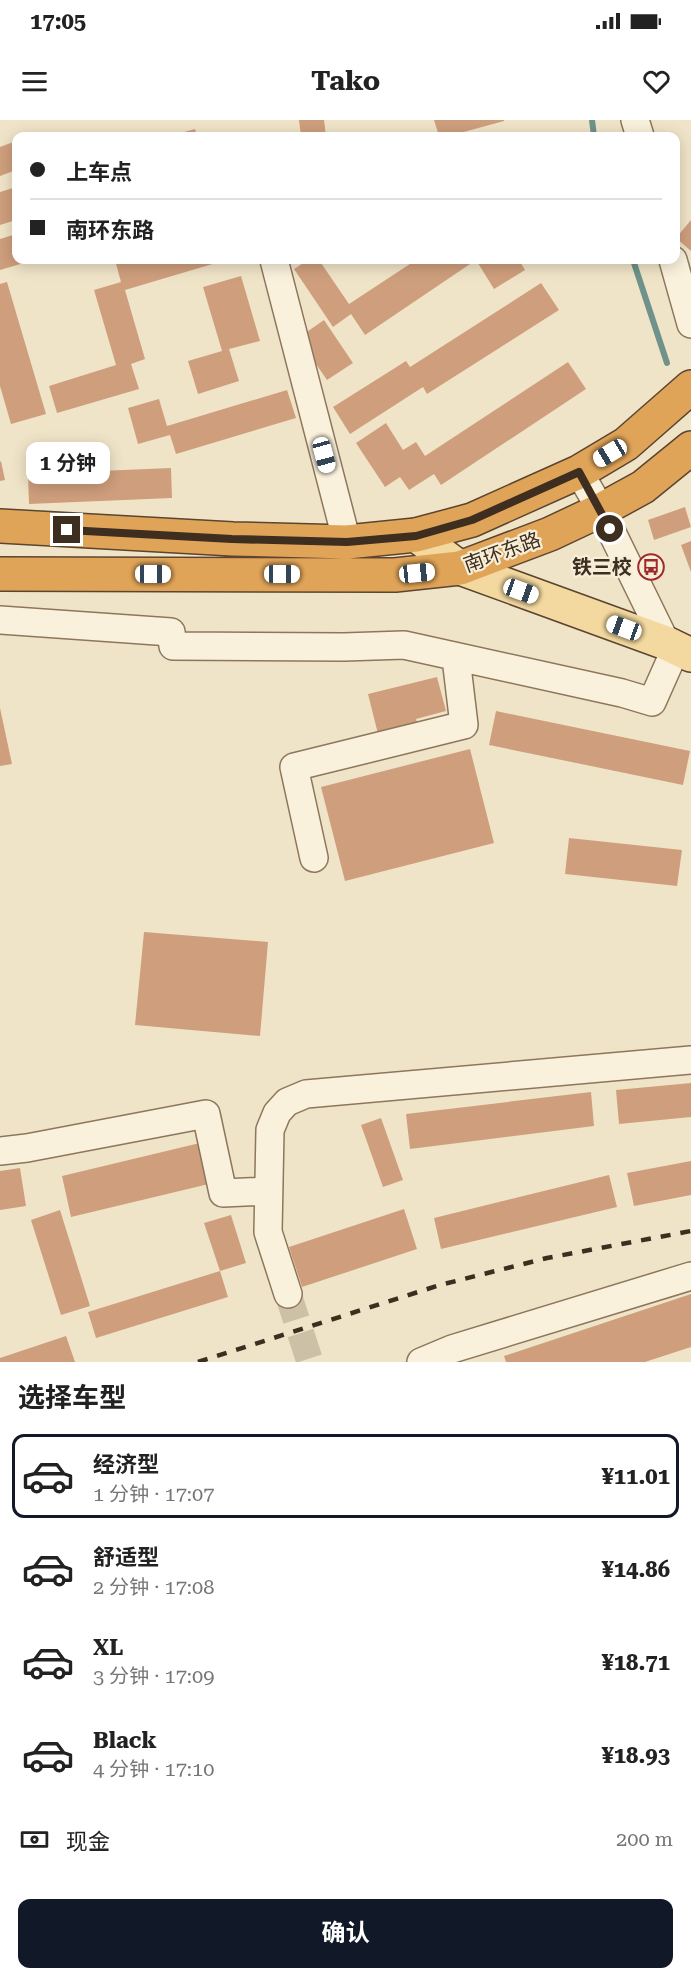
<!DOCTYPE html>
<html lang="zh">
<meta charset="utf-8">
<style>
:root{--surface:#fff;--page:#f6f6f6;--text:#222;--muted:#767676;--line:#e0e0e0;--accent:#111827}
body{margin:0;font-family:"Roboto Serif","Noto Sans SC",serif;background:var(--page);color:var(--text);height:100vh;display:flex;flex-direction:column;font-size:22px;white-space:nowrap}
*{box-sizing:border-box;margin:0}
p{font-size:20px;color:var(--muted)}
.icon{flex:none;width:33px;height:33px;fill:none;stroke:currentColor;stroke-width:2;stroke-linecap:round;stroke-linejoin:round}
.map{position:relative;height:1242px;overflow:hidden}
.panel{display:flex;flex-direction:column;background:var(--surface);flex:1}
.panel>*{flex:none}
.banner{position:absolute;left:12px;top:12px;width:668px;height:132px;border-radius:12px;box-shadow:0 3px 15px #0003;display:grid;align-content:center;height:132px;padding:0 18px;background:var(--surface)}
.end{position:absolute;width:27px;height:27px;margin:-14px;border:8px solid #3d2e20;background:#fff;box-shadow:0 0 0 3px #fff}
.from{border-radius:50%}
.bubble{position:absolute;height:42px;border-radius:12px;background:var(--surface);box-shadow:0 3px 15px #0003;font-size:20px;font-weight:700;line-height:42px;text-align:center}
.car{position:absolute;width:18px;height:36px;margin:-18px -9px;border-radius:8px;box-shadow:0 0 4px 2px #0007;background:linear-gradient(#fff 24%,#345 0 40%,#fff 0 76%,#345 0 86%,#fff 0)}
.banner b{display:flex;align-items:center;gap:21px;height:57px;font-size:22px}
.banner b+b{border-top:2px solid var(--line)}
.banner i{width:15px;height:15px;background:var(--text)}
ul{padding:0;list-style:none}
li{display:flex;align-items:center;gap:18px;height:84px;margin:0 12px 9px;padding:0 6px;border:3px solid transparent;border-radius:12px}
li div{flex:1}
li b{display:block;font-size:22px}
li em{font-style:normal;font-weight:700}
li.active{border-color:var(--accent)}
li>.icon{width:54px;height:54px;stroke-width:1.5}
h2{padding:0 18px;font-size:27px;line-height:72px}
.pay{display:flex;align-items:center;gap:15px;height:66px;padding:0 18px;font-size:22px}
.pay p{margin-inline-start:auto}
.primary-button{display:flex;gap:12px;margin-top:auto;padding:12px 18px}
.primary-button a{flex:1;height:69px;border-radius:12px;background:var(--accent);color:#fff;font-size:24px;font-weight:700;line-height:69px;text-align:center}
.status{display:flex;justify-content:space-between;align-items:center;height:42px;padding:0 30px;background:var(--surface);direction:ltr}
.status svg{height:16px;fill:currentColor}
header{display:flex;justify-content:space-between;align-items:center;height:78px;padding:0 18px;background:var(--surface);font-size:27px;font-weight:700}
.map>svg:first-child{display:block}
</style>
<div class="status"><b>17:05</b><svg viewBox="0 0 49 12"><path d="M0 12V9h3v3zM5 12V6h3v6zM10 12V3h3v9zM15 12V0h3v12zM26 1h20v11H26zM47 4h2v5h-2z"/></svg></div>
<header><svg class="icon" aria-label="menu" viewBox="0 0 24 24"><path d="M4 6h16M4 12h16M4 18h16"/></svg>Tako<svg class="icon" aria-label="heart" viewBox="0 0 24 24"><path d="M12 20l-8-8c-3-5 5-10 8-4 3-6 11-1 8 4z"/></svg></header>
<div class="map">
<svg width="691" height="1242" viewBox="0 0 691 1242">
<rect width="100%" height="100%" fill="#f0e4c8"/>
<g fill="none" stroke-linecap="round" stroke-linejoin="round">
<path stroke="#6f938a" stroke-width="6" d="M592 0 594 16
M633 140 667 243"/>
</g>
<path fill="#cf9f7d" d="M299 0H324L326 16H301Z
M434 0H504V1L449 16H439Z
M195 9 197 16H170Z
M16 21V50L0 56V27Z
M16 67V100L0 105V72Z
M691 100V131L676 118Z
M16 114V140H34L0 150V119Z
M115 140H226L125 170 145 239 131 244 139 269 57 293 49 266 116 245 94 170 121 162Z
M308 140H319L349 184 416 140H519L525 150 494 169 476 140 365 215 351 194 333 207 294 149Z
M241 156 260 221 229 229 239 261 198 274 188 241 222 231 203 167Z
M7 162 46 294 11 304 0 266V164Z
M541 163 559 190 427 274 423 267 350 314 333 287 406 241 410 247Z
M324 200 353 243 327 260 298 218Z
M568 242 586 269 441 365 434 354 409 370 400 357 385 367 356 323 386 303 403 330 416 322 425 336Z
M287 270 296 298 176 334 170 315 138 324 128 288 159 279 167 306Z
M1 341 5 360 0 361V342Z
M171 348 172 378 29 384 28 354Z
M685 387 691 407 654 420 648 400Z
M691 421V452L681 425Z
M437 557 446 591 416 599 420 612 380 622 368 574Z
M0 588 12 644 0 646Z
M496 591 690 631 683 665 489 625Z
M470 629 494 723 345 761 321 667Z
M569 718 682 730 677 766 565 754Z
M144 812 268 822 260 916 135 905Z
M691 963V997L619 1004 616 970Z
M591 972 594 1006 410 1029 406 994Z
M381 998 403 1060 383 1067 361 1005Z
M204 1022 213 1063 71 1097 62 1056Z
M691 1041V1075L634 1086 627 1053Z
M20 1048 26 1086 0 1090V1051Z
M609 1055 617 1087 441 1129 434 1098Z
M404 1089 417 1129 302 1167 289 1127Z
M60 1090 90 1186 61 1195 31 1100Z
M231 1095 246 1143 220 1151 228 1177 96 1218 88 1192 220 1151 204 1103Z
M691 1174V1227L645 1242H506L504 1236Z
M66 1216 75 1242H0V1238Z"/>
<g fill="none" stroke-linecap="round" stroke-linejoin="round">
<path stroke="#ccc0a6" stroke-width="27" stroke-dasharray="27 14" stroke-linecap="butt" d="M288 1174 310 1242"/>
<g stroke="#8d765c" stroke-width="30">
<path id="minor" d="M635 0 640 16
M274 140 347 422
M673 140 691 204
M579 352 601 390 666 523
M0 500 171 512 173 526 344 527 404 525 622 573 652 582 676 528
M314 738 294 647 464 605 456 538
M0 1031 27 1028 206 994 223 1073 268 1071
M288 1174 268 1112 270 1010 277 993 287 982 306 974 691 940
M421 1242 452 1229 691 1156"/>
</g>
<g stroke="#5b4430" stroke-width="36">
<path id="major" d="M416 415 460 448 666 523 691 535"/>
</g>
<g stroke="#5b4430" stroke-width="36">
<path id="highway" d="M0 406 233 419 347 422 416 415 472 400 579 352 626 324 691 267
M0 454 395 455 460 448 550 414 601 390 643 367 691 328"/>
</g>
<use href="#minor" stroke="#faf1dc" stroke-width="27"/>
<use href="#major" stroke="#f3d9a0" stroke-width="33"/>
<use href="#highway" stroke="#e0a458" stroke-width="33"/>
<path stroke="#3d2e20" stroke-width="4.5" stroke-dasharray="10 10" stroke-linecap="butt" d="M198 1242 440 1165 547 1138 691 1111"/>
</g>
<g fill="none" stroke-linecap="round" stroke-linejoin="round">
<path stroke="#3d2e20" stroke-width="8" d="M67 410 232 419 347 422 416 416 472 400 579 352 610 409"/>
</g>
<defs>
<g id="bus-ring" transform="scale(1.35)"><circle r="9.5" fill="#f7eed8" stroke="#9e2a2b" stroke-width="1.5"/><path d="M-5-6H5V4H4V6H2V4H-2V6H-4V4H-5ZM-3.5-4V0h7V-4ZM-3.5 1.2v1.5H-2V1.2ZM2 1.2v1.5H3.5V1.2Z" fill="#9e2a2b"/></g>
</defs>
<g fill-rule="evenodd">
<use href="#bus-ring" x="651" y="447"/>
</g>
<g text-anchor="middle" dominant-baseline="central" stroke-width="4.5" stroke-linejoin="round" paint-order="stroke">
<g font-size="20" fill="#3d2e20" stroke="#f7eed8">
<text transform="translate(502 432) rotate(-20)">南环东路</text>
</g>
<g font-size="20" font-weight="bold" fill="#3d2e20" stroke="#f7eed8" text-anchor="end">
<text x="632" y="447">铁三校</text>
</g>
</g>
</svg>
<i class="end from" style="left:610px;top:409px"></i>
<i class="end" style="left:67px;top:410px"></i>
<div class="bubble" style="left:26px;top:322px;width:84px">1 分钟</div>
<i class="car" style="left:610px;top:333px;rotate:239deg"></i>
<i class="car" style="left:324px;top:335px;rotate:165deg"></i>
<i class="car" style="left:417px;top:453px;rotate:84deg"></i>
<i class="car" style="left:153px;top:454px;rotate:90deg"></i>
<i class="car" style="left:282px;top:454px;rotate:90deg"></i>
<i class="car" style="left:521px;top:471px;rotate:110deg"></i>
<i class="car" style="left:624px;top:508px;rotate:290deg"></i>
<div class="banner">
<b><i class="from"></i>上车点</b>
<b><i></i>南环东路</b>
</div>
</div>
<section class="panel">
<h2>选择车型</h2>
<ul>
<li class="active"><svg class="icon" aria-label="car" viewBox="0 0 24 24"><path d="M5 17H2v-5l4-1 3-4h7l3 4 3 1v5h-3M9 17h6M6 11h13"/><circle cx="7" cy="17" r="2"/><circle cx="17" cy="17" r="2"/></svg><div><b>经济型</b><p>1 分钟 · 17:07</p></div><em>¥11.01</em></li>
<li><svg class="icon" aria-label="car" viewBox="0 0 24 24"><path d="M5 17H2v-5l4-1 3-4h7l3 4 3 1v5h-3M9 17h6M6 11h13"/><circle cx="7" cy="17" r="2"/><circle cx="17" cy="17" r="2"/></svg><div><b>舒适型</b><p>2 分钟 · 17:08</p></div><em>¥14.86</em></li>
<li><svg class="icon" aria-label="car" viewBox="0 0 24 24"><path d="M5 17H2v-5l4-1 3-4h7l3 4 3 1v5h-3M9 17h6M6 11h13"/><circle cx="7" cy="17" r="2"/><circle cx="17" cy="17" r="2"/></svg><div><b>XL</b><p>3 分钟 · 17:09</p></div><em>¥18.71</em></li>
<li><svg class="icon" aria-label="car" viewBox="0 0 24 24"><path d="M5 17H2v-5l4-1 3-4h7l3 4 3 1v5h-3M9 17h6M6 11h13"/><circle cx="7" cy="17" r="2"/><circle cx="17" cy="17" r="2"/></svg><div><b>Black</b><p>4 分钟 · 17:10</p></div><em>¥18.93</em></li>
</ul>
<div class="pay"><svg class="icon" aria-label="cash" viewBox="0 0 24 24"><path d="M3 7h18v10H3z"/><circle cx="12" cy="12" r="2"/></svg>现金<p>200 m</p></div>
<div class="primary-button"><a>确认</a></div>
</section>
